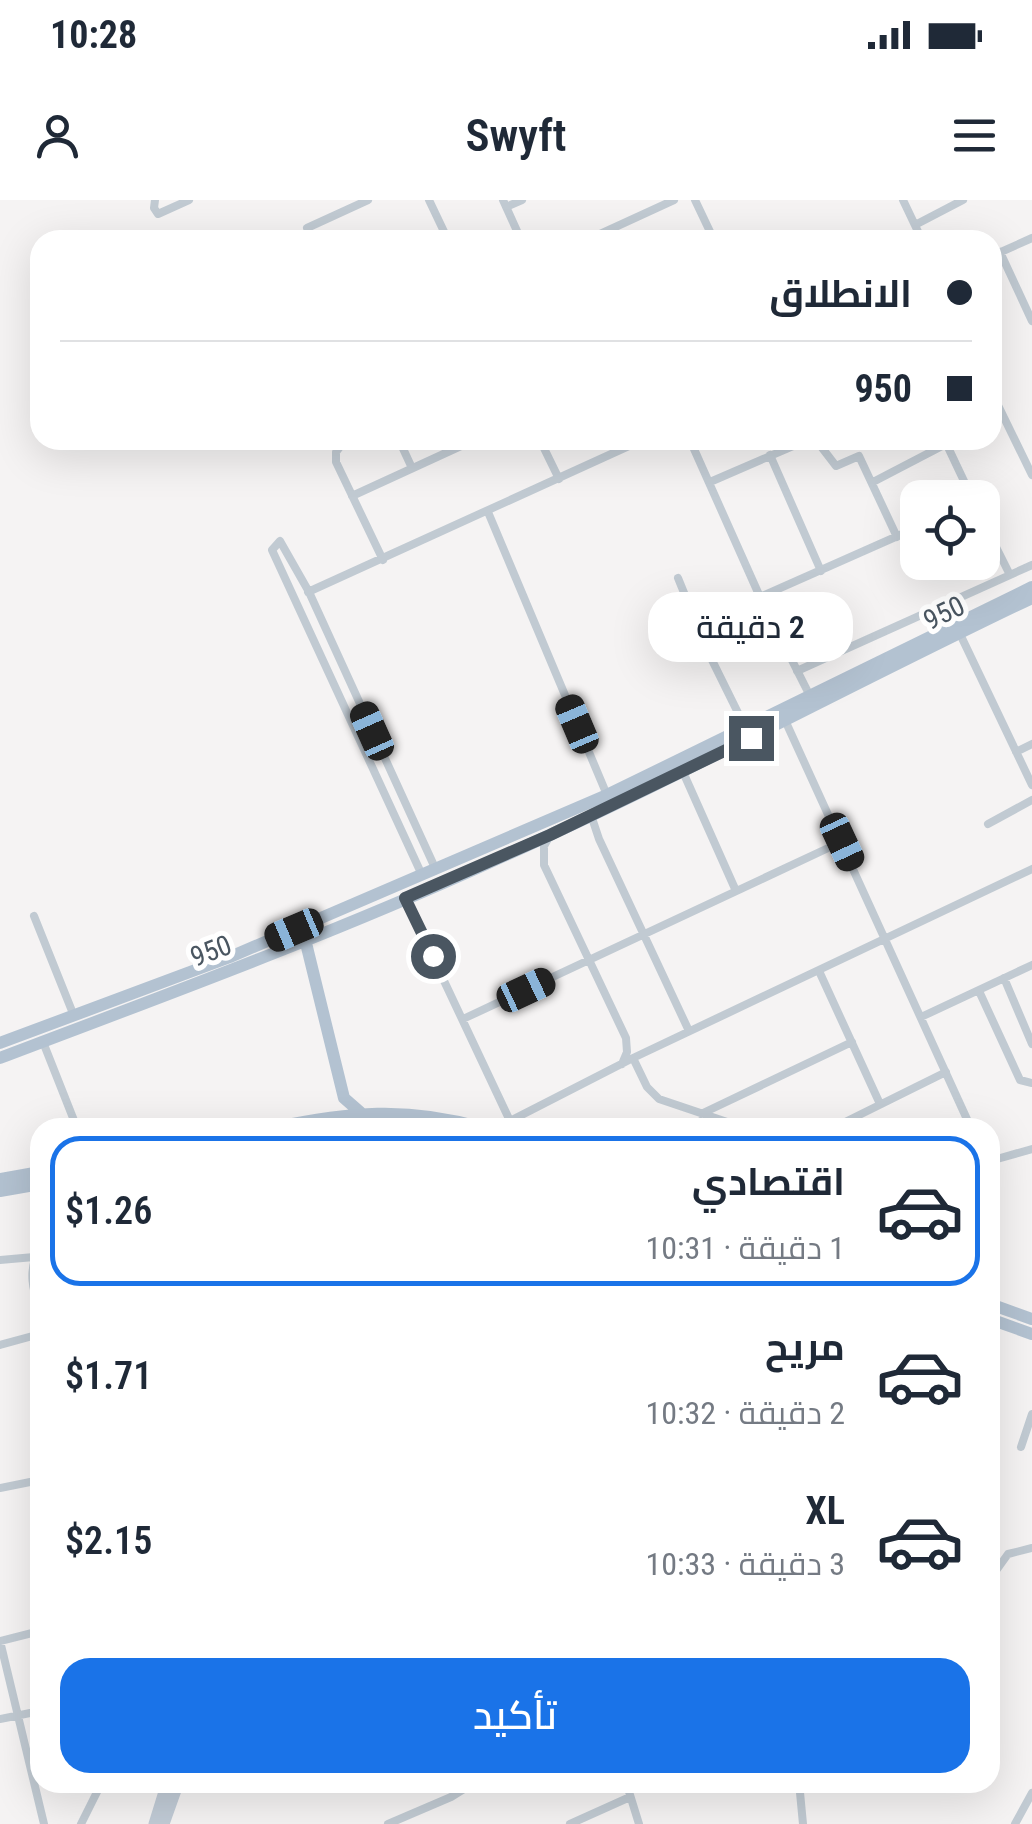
<!DOCTYPE html>
<html lang="ar">
<meta charset="utf-8">
<style>
:root{--surface:#fff;--page:#f6f6f7;--text:#1f2937;--muted:#747a83;--line:#e0e1e3;--accent:#1a73e8}
body{margin:0;font-family:"Roboto Condensed",Cairo,sans-serif;background:var(--page);color:var(--text);direction:rtl;height:100vh;display:flex;flex-direction:column;font-size:38px;white-space:nowrap}
*{box-sizing:border-box;margin:0}
p{font-size:32px;color:var(--muted)}
.icon{flex:none;width:55px;height:55px;fill:none;stroke:currentColor;stroke-width:2;stroke-linecap:round;stroke-linejoin:round}
.map{position:relative;flex:1;overflow:hidden;direction:ltr}
.details{position:absolute;left:30px;top:918px;width:970px;height:675px;display:flex;flex-direction:column;background:var(--surface);border-radius:30px;box-shadow:0 10px 40px #0002;direction:rtl}
.details>*{flex:none}
.top-card{position:absolute;left:30px;top:30px;width:972px;height:220px;border-radius:30px;box-shadow:0 10px 40px #0002;direction:rtl;display:grid;align-content:center;height:220px;padding:0 30px;background:var(--surface)}
.fabs{position:absolute;left:900px;top:280px;display:grid;gap:20px}
.fabs a{display:grid;place-items:center;width:100px;height:100px;border-radius:20px;background:var(--surface);box-shadow:0 10px 40px #0002;font-size:50px}
.end{position:absolute;width:45px;height:45px;margin:-22px;border:12px solid #4a5661;background:#fff;box-shadow:0 0 0 5px #fff}
.from{border-radius:50%}
.bubble{position:absolute;height:70px;border-radius:30px;background:var(--surface);box-shadow:0 10px 40px #0002;font-size:32px;font-weight:600;line-height:70px;text-align:center;direction:rtl}
.car{position:absolute;width:30px;height:60px;margin:-30px -15px;border-radius:12px;box-shadow:0 0 8px 2px #0007;background:linear-gradient(#222 24%,#8ab4d8 0 40%,#222 0 76%,#8ab4d8 0 86%,#222 0)}
.top-card b{display:flex;align-items:center;gap:35px;height:95px;font-size:38px}
.top-card b+b{border-top:2px solid var(--line)}
.top-card i{width:25px;height:25px;background:var(--text)}
ul{padding:18px 0 0;list-style:none}
li{display:flex;align-items:center;gap:30px;height:150px;margin:0 20px 15px;padding:0 10px;border:5px solid transparent;border-radius:30px}
li div{flex:1}
li b{display:block;font-size:38px}
li em{font-style:normal;font-weight:600}
li.current{border-color:var(--accent)}
li>.icon{width:90px;height:90px;stroke-width:1.5}
.cta{display:flex;gap:20px;margin-top:auto;padding:20px 30px}
.cta a{flex:1;height:115px;border-radius:30px;background:var(--accent);color:#fff;font-size:40px;font-weight:600;line-height:115px;text-align:center}
.status{display:flex;justify-content:space-between;align-items:center;height:70px;padding:0 50px;background:var(--surface);direction:ltr}
.status svg{height:28px;fill:currentColor}
header{display:flex;justify-content:space-between;align-items:center;height:130px;padding:0 30px;background:var(--surface);font-size:45px;font-weight:600}
.map>svg:first-child{display:block}
</style>
<div class="status"><b>10:28</b><svg viewBox="0 0 49 12"><path d="M0 12V9h3v3zM5 12V6h3v6zM10 12V3h3v9zM15 12V0h3v12zM26 1h20v11H26zM47 4h2v5h-2z"/></svg></div>
<header><svg class="icon" aria-label="menu" viewBox="0 0 24 24"><path d="M4 6h16M4 12h16M4 18h16"/></svg>Swyft<svg class="icon" aria-label="person" viewBox="0 0 24 24"><circle cx="12" cy="8" r="4"/><path d="M4 21q1-7 8-7t8 7"/></svg></header>
<div class="map">
<svg width="1032" height="1624" viewBox="0 0 1032 1624">
<rect width="100%" height="100%" fill="#f5f3f3"/>
<g fill="none" stroke-linecap="round" stroke-linejoin="round">
<path stroke="#c1cad2" stroke-width="8" d="M155 0 154 8 158 14 189 0
M429 0 448 40
M503 0 521 40
M695 0 714 40
M903 0 922 40
M506 7 522 0
M915 25 963 0
M307 28 368 0
M429 40 444 32
M587 40 674 0
M1000 52 1032 121
M992 56 1032 38
M992 193 1032 275
M345 240 336 252V262L383 360
M399 240 412 268
M540 240 559 279
M690 240 760 397 809 494
M816 240 836 266 859 256 897 337
M946 243 972 298
M770 255 821 371
M710 282 807 240
M873 282 946 244
M352 296 474 240
M488 312 607 595
M982 319 1010 375
M678 378 709 454 745 527
M308 392 642 240
M760 397 918 327
M960 434 1032 585
M797 471 1032 365
M784 518 971 928
M1016 552 1032 544
M683 572 736 691
M591 615 599 639 689 831
M988 624 1032 600
M548 639 544 646V665L626 838 627 852 622 864
M422 675 272 350 280 341 309 392 436 670
M405 698 510 921
M34 716 74 816
M819 771 880 904
M1004 778 1032 844
M979 791 1020 880 1032 883
M921 817 1032 765
M463 819 841 642
M43 842 77 928
M633 858 647 887 659 899 745 928
M701 914 852 842
M490 928 506 923 633 858 1032 669
M833 928 946 872
M990 961 1032 949
M40 1048C27 1070 33 1090 40 1113
M0 1060 34 1057
M0 1145 40 1134
M1021 1247 1032 1214
M0 1288 40 1280
M990 1379 1008 1354 1032 1348
M0 1441 44 1624
M0 1441 40 1431
M0 1519 40 1511
M626 1582 639 1624
M799 1582 803 1624
M81 1624 102 1582
M388 1624 451 1597 475 1582
M570 1624 630 1597
M1015 1624 1032 1593"/>
<path stroke="#c1cbd6" stroke-width="11" d="M154 1624 167 1582
M164 1624 179 1582"/>
<path stroke="#b3c2d1" stroke-width="12" d="M304 735 344 898 360 912
M0 843 230 757 607 595 1032 387
M0 858C163 796 327 736 486 664 671 582 849 485 1032 398
M272 928C349 912 406 906 483 928
M329 928 391 921 440 928
M0 979 40 972
M0 991 40 984
M990 1104 1032 1119
M990 1119 1032 1134"/>
</g>
<g fill="none" stroke-linecap="round" stroke-linejoin="round">
<path stroke="#4a5661" stroke-width="12" d="M433 756 405 698 550 635 751 538"/>
</g>
<g text-anchor="middle" dominant-baseline="central" stroke-width="10" stroke-linejoin="round" paint-order="stroke">
<g font-size="28" fill="#4a5661" stroke="#fff">
<text transform="translate(944 413) rotate(-26)">950</text>
<text transform="translate(211 751) rotate(-21)">950</text>
</g>
</g>
</svg>
<div class="fabs">
<a><svg class="icon" aria-label="locate" viewBox="0 0 24 24"><circle cx="12" cy="12" r="6"/><path d="M12 2v4M12 18v4M2 12h4M18 12h4"/></svg></a>
</div>
<i class="end from" style="left:433px;top:756px"></i>
<i class="end" style="left:751px;top:538px"></i>
<div class="bubble" style="left:648px;top:392px;width:205px">2 دقيقة</div>
<i class="car" style="left:577px;top:524px;rotate:337deg"></i>
<i class="car" style="left:372px;top:531px;rotate:336deg"></i>
<i class="car" style="left:842px;top:642px;rotate:155deg"></i>
<i class="car" style="left:294px;top:730px;rotate:247deg"></i>
<i class="car" style="left:526px;top:790px;rotate:65deg"></i>
<div class="top-card">
<b><i class="from"></i>الانطلاق</b>
<b><i></i>950</b>
</div>
<section class="details">
<ul>
<li class="current"><svg class="icon" aria-label="car" viewBox="0 0 24 24"><path d="M5 17H2v-5l4-1 3-4h7l3 4 3 1v5h-3M9 17h6M6 11h13"/><circle cx="7" cy="17" r="2"/><circle cx="17" cy="17" r="2"/></svg><div><b>اقتصادي</b><p>1 دقيقة · 10:31</p></div><em>$1.26</em></li>
<li><svg class="icon" aria-label="car" viewBox="0 0 24 24"><path d="M5 17H2v-5l4-1 3-4h7l3 4 3 1v5h-3M9 17h6M6 11h13"/><circle cx="7" cy="17" r="2"/><circle cx="17" cy="17" r="2"/></svg><div><b>مريح</b><p>2 دقيقة · 10:32</p></div><em>$1.71</em></li>
<li><svg class="icon" aria-label="car" viewBox="0 0 24 24"><path d="M5 17H2v-5l4-1 3-4h7l3 4 3 1v5h-3M9 17h6M6 11h13"/><circle cx="7" cy="17" r="2"/><circle cx="17" cy="17" r="2"/></svg><div><b>XL</b><p>3 دقيقة · 10:33</p></div><em>$2.15</em></li>
</ul>
<div class="cta"><a>تأكيد</a></div>
</section>
</div>
